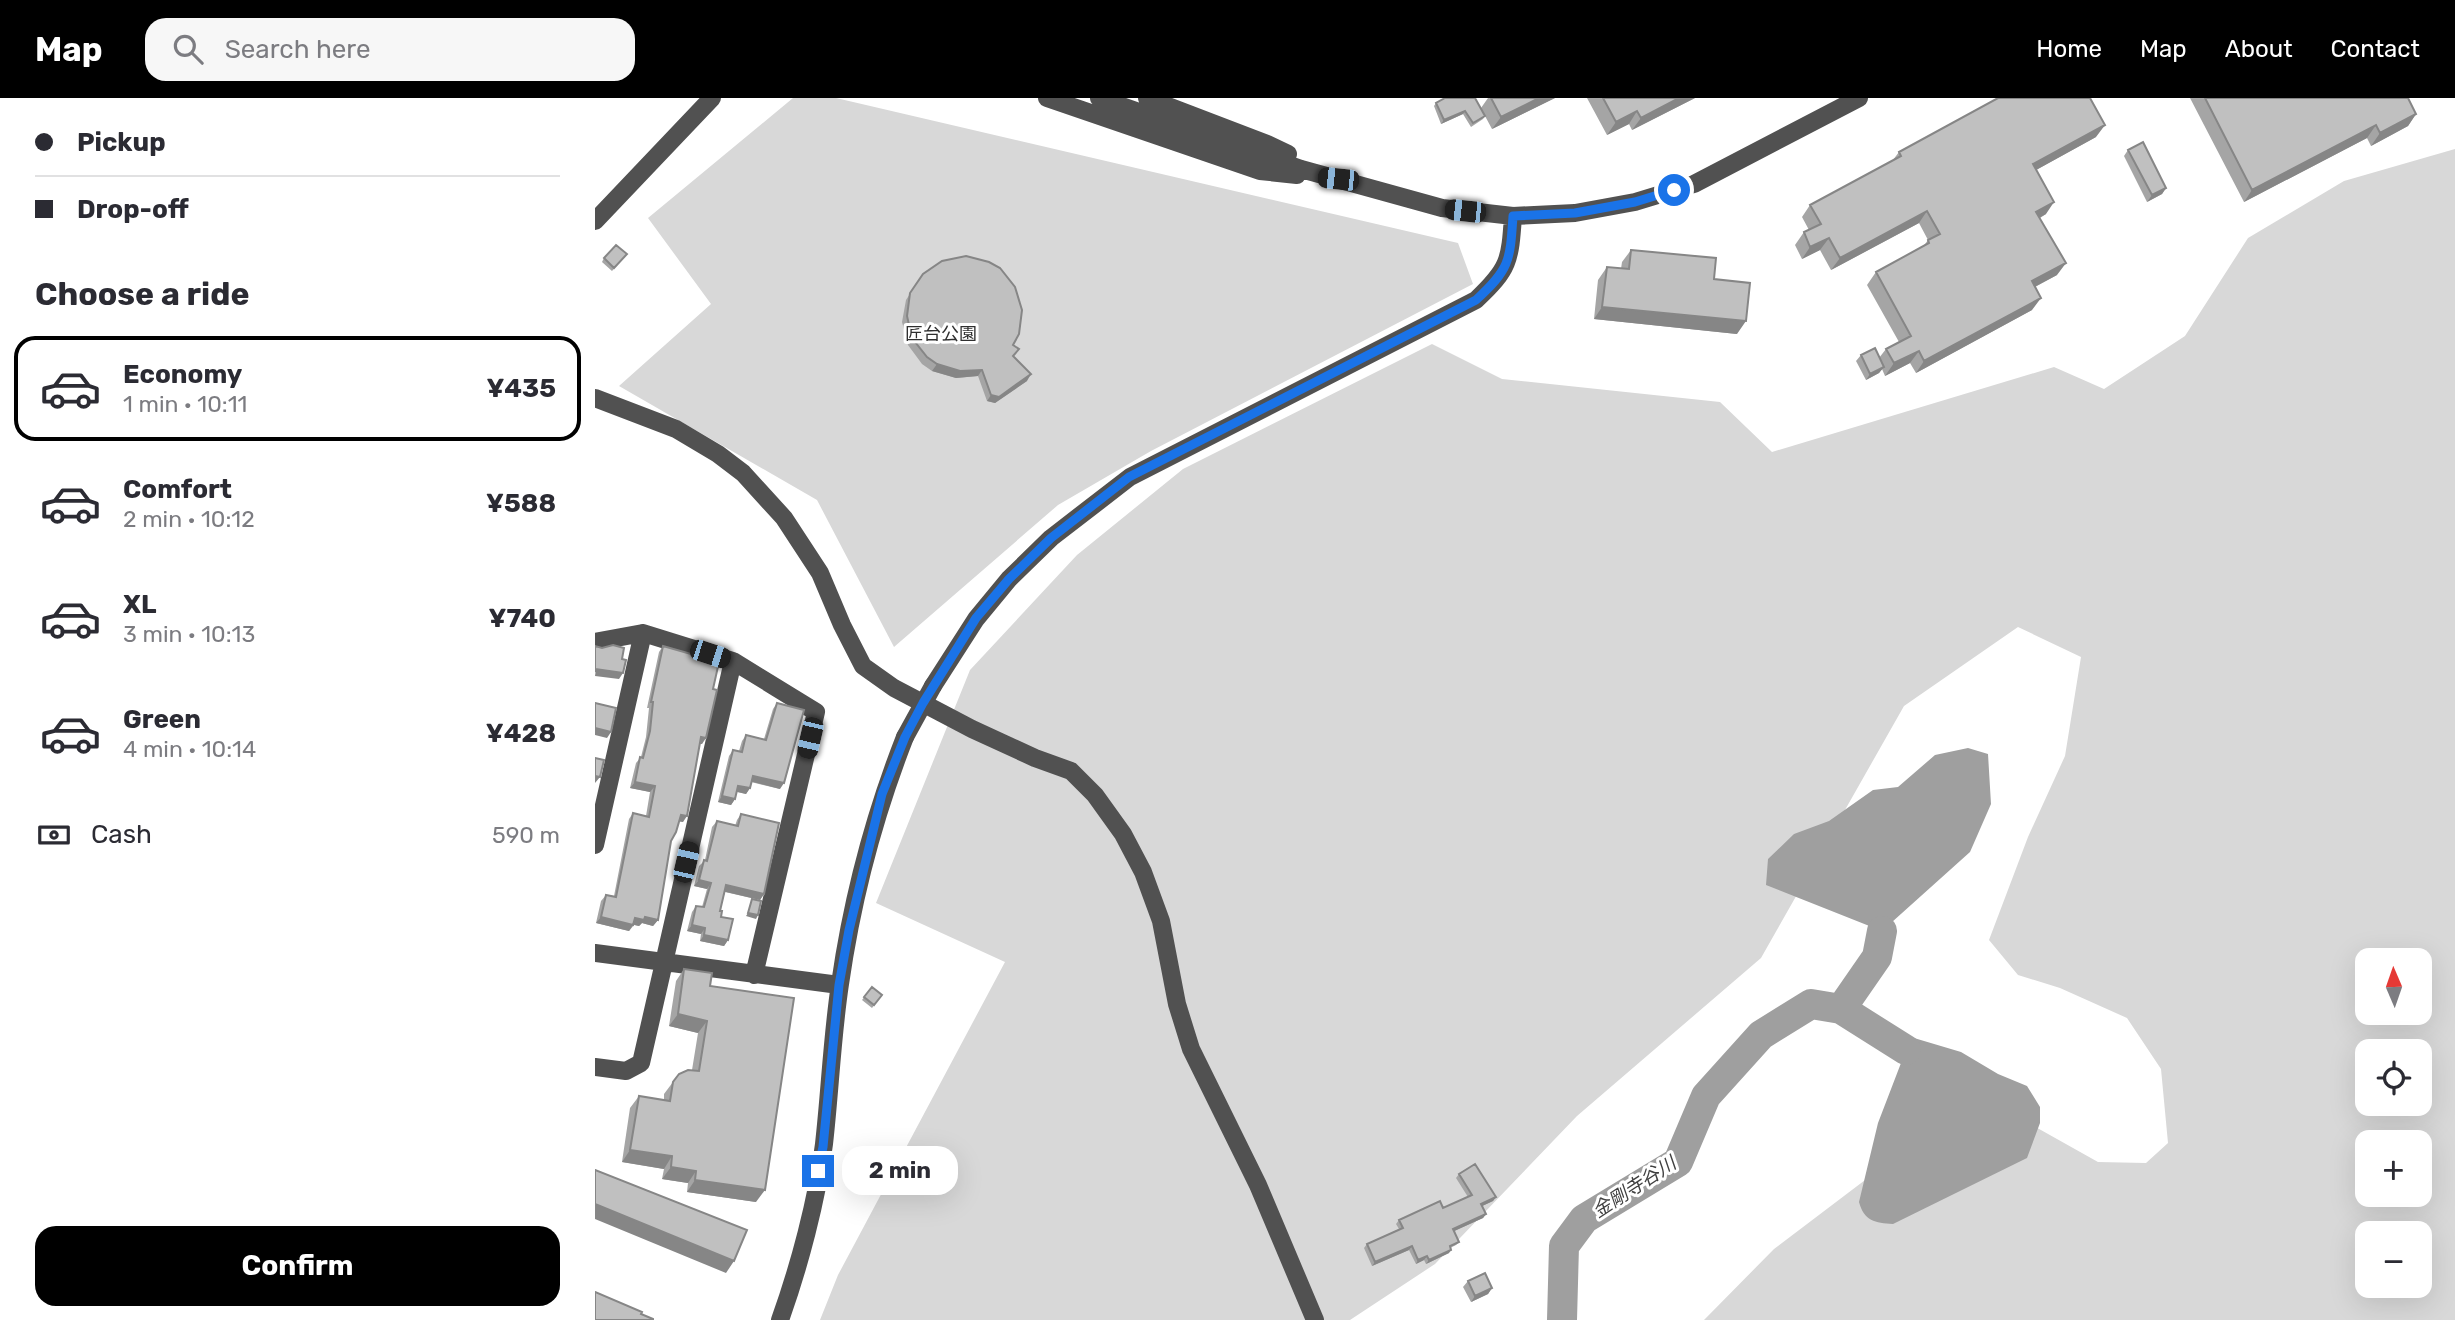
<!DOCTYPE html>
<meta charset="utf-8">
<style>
:root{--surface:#fff;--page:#f7f7f7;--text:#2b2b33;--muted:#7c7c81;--line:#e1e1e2;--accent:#000}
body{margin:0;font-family:Rubik,"Noto Sans JP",sans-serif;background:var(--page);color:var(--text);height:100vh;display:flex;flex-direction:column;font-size:26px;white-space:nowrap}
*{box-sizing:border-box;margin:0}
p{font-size:23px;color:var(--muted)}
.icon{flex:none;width:38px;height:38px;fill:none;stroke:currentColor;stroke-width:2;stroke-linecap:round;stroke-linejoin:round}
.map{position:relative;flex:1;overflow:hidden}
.details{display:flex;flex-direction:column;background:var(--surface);width:595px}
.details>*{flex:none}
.banner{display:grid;align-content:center;height:154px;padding:0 35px;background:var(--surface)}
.needle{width:46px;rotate:358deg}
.fabs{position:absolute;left:1760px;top:850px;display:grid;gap:14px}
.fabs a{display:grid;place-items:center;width:77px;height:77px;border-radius:14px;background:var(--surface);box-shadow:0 7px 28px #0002;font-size:35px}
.end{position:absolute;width:32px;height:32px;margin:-16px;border:9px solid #1a73e8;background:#fff;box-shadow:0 0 0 4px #fff}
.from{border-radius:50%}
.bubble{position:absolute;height:49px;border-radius:21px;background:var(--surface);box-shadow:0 7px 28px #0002;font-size:23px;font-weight:700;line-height:49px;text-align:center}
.car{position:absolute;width:21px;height:42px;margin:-21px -10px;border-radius:9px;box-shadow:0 0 5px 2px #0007;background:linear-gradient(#222 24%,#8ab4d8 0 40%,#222 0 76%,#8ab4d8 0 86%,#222 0)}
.banner b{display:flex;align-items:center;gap:24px;height:66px;font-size:26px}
.banner b+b{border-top:2px solid var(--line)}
.banner i{width:18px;height:18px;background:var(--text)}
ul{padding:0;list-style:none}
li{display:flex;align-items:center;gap:21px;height:105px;margin:0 14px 10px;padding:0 21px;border:4px solid transparent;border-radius:21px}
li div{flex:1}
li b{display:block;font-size:26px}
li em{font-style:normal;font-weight:700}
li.on{border-color:var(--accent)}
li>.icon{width:63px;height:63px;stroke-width:1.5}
h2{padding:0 35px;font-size:32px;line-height:84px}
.pay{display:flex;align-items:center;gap:18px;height:77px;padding:0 35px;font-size:26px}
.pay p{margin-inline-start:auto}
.button{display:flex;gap:14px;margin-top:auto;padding:14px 35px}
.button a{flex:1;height:80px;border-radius:21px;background:var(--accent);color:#fff;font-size:28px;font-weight:700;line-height:80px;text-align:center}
header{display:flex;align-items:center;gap:42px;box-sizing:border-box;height:98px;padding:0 35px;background:var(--accent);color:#fff}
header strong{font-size:33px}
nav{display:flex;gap:38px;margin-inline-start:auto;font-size:24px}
.search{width:490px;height:63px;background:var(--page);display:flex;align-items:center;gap:18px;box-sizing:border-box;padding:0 24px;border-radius:21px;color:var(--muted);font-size:26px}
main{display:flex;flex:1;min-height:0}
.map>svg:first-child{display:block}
</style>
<header>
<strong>Map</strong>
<div class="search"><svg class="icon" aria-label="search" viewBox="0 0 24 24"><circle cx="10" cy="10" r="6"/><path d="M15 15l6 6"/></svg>Search here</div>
<nav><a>Home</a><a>Map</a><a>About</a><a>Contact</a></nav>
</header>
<main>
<section class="details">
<div class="banner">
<b><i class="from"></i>Pickup</b>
<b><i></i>Drop-off</b>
</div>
<h2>Choose a ride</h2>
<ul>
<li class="on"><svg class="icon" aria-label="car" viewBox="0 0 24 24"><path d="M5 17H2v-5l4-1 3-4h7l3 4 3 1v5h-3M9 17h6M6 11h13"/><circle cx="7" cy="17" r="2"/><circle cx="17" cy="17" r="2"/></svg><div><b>Economy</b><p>1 min · 10:11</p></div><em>¥435</em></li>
<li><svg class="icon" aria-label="car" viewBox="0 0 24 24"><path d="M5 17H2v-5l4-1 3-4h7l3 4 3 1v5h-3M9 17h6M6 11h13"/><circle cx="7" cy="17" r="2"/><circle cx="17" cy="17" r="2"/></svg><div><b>Comfort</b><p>2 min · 10:12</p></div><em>¥588</em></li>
<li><svg class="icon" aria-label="car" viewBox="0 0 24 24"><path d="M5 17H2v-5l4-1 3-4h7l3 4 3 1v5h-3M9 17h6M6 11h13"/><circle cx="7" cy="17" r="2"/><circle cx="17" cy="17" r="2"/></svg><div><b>XL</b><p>3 min · 10:13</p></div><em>¥740</em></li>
<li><svg class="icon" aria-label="car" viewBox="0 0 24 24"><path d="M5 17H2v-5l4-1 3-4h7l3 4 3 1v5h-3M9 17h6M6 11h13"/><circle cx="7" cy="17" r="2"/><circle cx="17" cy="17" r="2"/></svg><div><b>Green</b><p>4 min · 10:14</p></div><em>¥428</em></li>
</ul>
<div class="pay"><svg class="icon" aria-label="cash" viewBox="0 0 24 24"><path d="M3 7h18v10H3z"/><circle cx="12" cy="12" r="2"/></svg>Cash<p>590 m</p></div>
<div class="button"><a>Confirm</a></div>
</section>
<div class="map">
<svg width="1860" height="1222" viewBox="0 0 1860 1222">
<rect width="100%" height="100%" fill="#fff"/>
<path fill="#d8d8d8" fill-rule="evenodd" d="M198 0H241L863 145 878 186 556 353 463 407 299 549 222 402 24 288 116 206 53 120Z
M1860 51V1222H1109L1179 1151 1344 1026 1428 1022 1503 1064 1551 1065 1573 1045 1566 971 1532 920 1465 890 1423 877 1394 842 1433 739 1470 658 1486 559 1423 529 1309 608 1166 860 982 1018 840 1166 755 1222H225L243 1177 410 864 281 805 375 572 482 457 588 371 837 246 907 281 1125 304 1177 354 1459 269 1509 291 1590 238 1653 140 1749 83ZM1773 863H1825V915H1773ZM1773 954H1825V1006H1773ZM1773 1045H1825V1097H1773ZM1773 1136H1825V1188H1773Z"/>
<path fill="#9f9f9f" d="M1373 650 1393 656 1396 706 1375 754 1287 833 1171 787 1173 761 1199 736 1234 723 1278 692 1303 689 1340 657Z
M1319 940 1366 954 1403 976 1432 988 1445 1009V1025L1432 1060 1298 1126C1280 1125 1269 1123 1264 1104L1283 1025 1311 952Z"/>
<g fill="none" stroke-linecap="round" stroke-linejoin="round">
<path stroke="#9f9f9f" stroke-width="30" d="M1246 911 1311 952
M967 1222 969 1148 989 1121 1083 1064 1111 998 1166 937 1216 906 1246 911 1282 859 1287 833"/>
<path stroke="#515151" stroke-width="18" d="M452 0 665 73 702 77
M504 0 706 71 847 110 918 118 980 115 1040 104 1099 86 1264 0
M552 0 672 46 693 56
M0 123 117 0
M0 300 81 331 123 356 148 375 189 420 225 475 247 527 268 568 299 590 377 631 440 660 476 673 500 697 528 736 548 774 566 823 582 906 596 951 663 1087 720 1222
M0 544 48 535 138 563 221 614 159 877
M338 588 381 521 414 481 456 440 535 379 881 202C914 171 915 163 918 118
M0 747 48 535
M0 855 244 887
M0 969 31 973 46 965 138 563
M185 1222C204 1169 222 1102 229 1046 235 993 237 939 245 886 257 802 279 718 310 639"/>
<path stroke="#515151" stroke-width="18" d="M310 639 338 588"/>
</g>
<path fill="#a5a5a5" d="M893 0H960L897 31 890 18 888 21 876 29 868 16 846 26 839 8 841 5 886 10Z
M992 0H1100L1037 32 1034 26 1012 37Z
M1595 0H1813L1821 16 1813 28 1776 48 1772 40 1649 104Z
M1501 39 1441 72 1451 116 1445 120 1462 177 1440 189 1437 212 1321 275 1315 265 1290 278 1287 271 1284 275 1271 282 1261 263 1266 257 1284 260 1291 251 1304 244 1272 187 1281 174 1328 149 1333 142 1324 125 1236 172 1225 152 1207 161 1200 147 1209 134 1214 132 1207 119 1215 107 1298 62 1304 54Z
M1533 52 1571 90 1567 96 1552 104 1529 58Z
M1036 152 1119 181 1142 236 999 221 1003 182 1012 169 1026 171 1027 164Z
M32 156 17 173 7 164 9 160Z
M328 176 418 247V259L432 283 400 305 392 303 383 278 361 280 337 273 327 266 313 247 307 224 311 202Z
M68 548 118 591 107 646H105L88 724 84 723 76 743 63 822 58 828 47 825 44 828 39 827 34 833 1 825 6 803 11 797 19 798 34 721 38 715 51 718 55 694 35 690 41 665 46 659 51 639 54 610H52L64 554Z
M182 605 185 691 156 684 155 690 151 696 142 694 140 701 136 707 123 704 134 658 138 652 144 653 147 643 151 637 169 641 178 611Z
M146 716 169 796 165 802 130 794 125 813 133 842 129 848 105 843 106 836 92 833 97 814 101 808 107 809 112 791 99 788 104 768 110 762 117 729 122 723 140 728 142 722Z
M89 871 115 888 161 1104 92 1094 93 1085 67 1081 69 1071 27 1064 35 1010 44 998 69 1002V996L84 976 97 972 103 935 74 928 81 883Z
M277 889 287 897 277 910 267 902Z
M864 1076 901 1099 898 1103 887 1108 891 1116 888 1120 859 1133 864 1144 861 1147 855 1150 854 1155 831 1166 829 1162 821 1166 814 1152 777 1168 769 1150 772 1146 804 1131 801 1126 804 1122 848 1110 873 1099 861 1080Z
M873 1183 897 1190 893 1196 876 1204 868 1189Z"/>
<path fill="#868686" d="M944 0H960L897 31 906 19Z
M1084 0H1100L1037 32 1046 20Z
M870 13 868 16 846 26 849 22Z
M1042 13 1034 26 1012 37 1021 24Z
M1821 16 1813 28 1776 48 1785 35Z
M1510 27 1501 39 1430 78 1438 66Z
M1781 27 1772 40 1649 104 1657 92Z
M1571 90 1567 96 1552 104 1557 97Z
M1459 104 1451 116 1433 126 1441 114Z
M1332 113 1324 125 1236 172 1245 160Z
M1234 140 1225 152 1207 161 1215 149Z
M1471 165 1462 177 1428 195 1437 183Z
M1446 200 1437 212 1321 275 1329 263Z
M1007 209 1151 223 1142 236 999 221Z
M1324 253 1315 265 1290 278 1299 265Z
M342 266 387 272 383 278 361 280 337 273Z
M1289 269 1284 275 1271 282 1275 276Z
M436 276 432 283 400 305 392 303 396 297Z
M1 571 28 575 24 581 0 578Z
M0 630 16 634 12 640 0 637Z
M106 639 111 640 107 646 102 645Z
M0 678 5 679 0 685Z
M158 678 189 685 185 691 154 683Z
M40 684 60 688 55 694 35 690Z
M143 688 155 690 151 696 139 693Z
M127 698 140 701 136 707 123 704Z
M86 717 92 718 88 724 82 723Z
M104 782 116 785 112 791 99 788Z
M131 787 169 796 165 802 127 793Z
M153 815 163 817 161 821 151 818Z
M6 819 38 827 34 833 1 825Z
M50 819 63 822 58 828 47 825 44 828 36 826 40 820Z
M97 827 110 830 106 836 92 833Z
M109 837 133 842 129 848 105 843Z
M83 916 112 923 103 935 74 928Z
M35 1052 77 1058 69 1071 27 1064Z
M76 1069 101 1073 93 1085 67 1081Z
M100 1082 170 1092 161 1104 92 1094Z
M901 1099 898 1103 883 1110 886 1106Z
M0 1106 139 1163 131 1175 0 1121Z
M891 1116 888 1120 855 1135 858 1131Z
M817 1148 814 1152 777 1168 780 1164Z
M856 1152 854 1155 831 1166 834 1162Z
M832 1158 829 1162 821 1166 823 1162Z
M897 1190 893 1196 876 1204 880 1198Z"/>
<path fill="#c0c0c0" stroke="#868686" stroke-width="2" d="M850 0H880L890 18 878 25 870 13 849 22 841 5Z
M896 0H944L906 19Z
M1008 0H1084L1046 20 1042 13 1021 24Z
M1403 0H1495L1510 27 1438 66 1459 104 1441 114 1471 165 1437 183 1446 200 1329 263 1324 253 1299 265 1291 251 1316 238 1281 174 1334 145 1333 142 1345 136 1332 113 1245 160 1234 140 1215 149 1209 134 1226 126 1215 107 1306 58 1304 54Z
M1610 0H1813L1821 16 1785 35 1781 27 1657 92Z
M1548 44 1571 90 1557 97 1533 52Z
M21 147 32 156 19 170 9 160Z
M1036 152 1121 160 1119 181 1155 185 1151 223 1007 209 1012 169 1034 171Z
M371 158 394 164 405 170 420 189 427 212 424 236 418 247 424 251 418 258 436 276 404 299 396 297 387 272 365 273 342 266 332 259 317 240 312 218 315 195 328 176 347 163Z
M1280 250 1289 269 1275 276 1266 257Z
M18 547 29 550 27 561 31 562 28 575 1 571 0 574V548L7 550Z
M68 548 124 564 118 591 122 592 111 640 106 639 92 718 86 717 81 734 76 743 63 822 50 819 49 822 40 820 38 827 6 819 11 797 21 799 38 715 54 719 60 688 40 684 45 659 48 660 55 633 58 604H56Z
M0 605 21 610 16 634 0 630Z
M182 605 209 612 189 685 158 678 155 690 143 688 140 701 127 698 138 652 147 654 151 637 171 642Z
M0 660 9 662 5 679 0 678Z
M146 716 184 725 169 796 131 787 125 813H127L126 819 138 821 133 842 109 837 110 830 97 827 101 808 109 809 116 785 104 782 109 762 112 763 122 723 143 728Z
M157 801 166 803 163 817 153 815Z
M89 871 117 875 115 888 199 900 170 1092 100 1082 101 1073 76 1069 77 1058 35 1052 44 998 75 1003 78 984 84 976 93 972 104 973 112 923 83 916Z
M277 889 287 897 279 907 269 899Z
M880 1066 901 1099 886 1106 891 1116 858 1131 864 1144 855 1148 856 1152 834 1162 832 1158 823 1162 817 1148 780 1164 772 1146 808 1130 804 1122 845 1103 848 1110 877 1097 864 1076Z
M0 1072 152 1132 139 1163 0 1106Z
M890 1175 897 1190 880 1198 873 1183Z
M0 1194 47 1214 46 1216 58 1221V1222H0Z"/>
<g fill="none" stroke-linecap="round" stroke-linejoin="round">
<path stroke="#1a73e8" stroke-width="9" d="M223 1073 228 1049 244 887 254 832 287 696 310 639 328 605 381 520 414 481 456 440 534 379 881 202C915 171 915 163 918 118L980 115 1040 104 1079 92"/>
</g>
<g text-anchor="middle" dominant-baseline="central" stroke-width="6" stroke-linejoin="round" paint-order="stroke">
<g font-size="18" fill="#2f2f2f" stroke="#fff">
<text x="346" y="236">匠台公園</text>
</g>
<g font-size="19" font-style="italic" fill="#404040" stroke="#fff">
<text transform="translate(1039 1089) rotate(-33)">金剛寺谷川</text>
</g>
</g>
</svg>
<div class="fabs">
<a><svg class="needle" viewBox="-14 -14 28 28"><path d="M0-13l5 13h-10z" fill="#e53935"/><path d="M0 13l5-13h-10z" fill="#7c7c81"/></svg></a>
<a><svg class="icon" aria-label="locate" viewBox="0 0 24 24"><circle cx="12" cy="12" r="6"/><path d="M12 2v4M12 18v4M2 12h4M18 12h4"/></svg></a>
<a>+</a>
<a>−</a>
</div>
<i class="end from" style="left:1079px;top:92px"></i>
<i class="end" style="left:223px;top:1073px"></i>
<div class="bubble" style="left:247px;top:1048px;width:116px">2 min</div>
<i class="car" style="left:743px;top:81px;rotate:276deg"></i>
<i class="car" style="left:870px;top:113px;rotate:276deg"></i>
<i class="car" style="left:115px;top:556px;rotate:108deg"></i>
<i class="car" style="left:215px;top:640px;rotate:193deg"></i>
<i class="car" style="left:91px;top:764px;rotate:13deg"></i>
</div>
</main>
